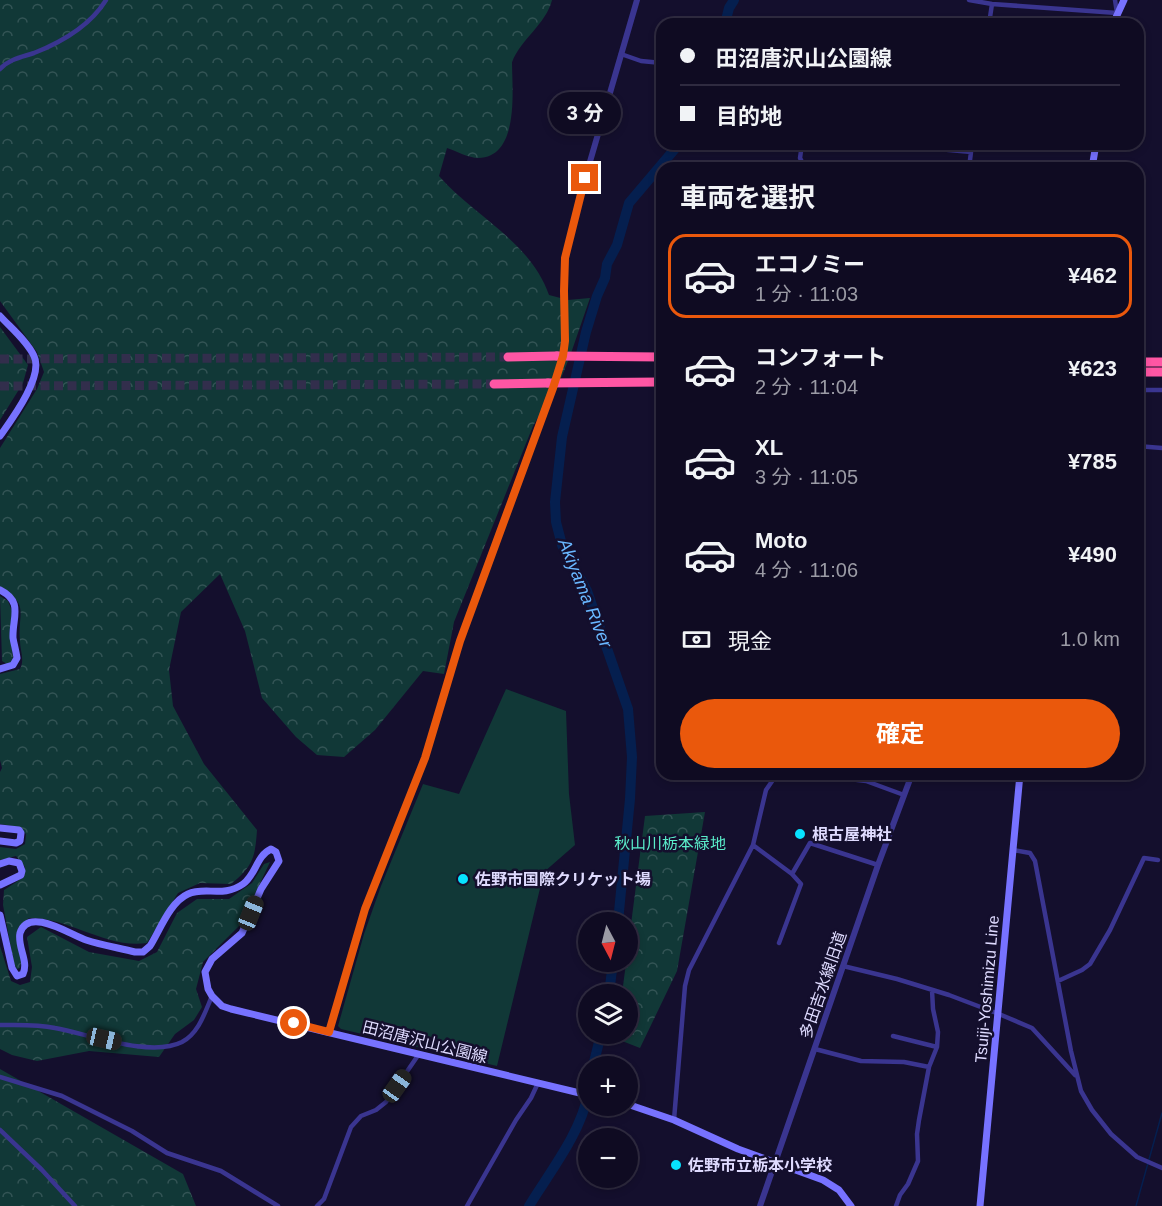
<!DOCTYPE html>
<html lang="ja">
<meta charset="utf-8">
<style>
:root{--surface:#0f0b22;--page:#18142a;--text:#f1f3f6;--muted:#9b9ba5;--line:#2f2b40;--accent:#ea580c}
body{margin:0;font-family:Arial,"Noto Sans JP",sans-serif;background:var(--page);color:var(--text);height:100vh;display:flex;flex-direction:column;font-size:22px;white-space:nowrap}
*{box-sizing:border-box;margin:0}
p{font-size:20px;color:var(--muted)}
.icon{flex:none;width:33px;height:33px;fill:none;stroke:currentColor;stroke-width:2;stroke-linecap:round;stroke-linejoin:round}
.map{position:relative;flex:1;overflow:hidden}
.sheet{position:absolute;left:656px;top:162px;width:488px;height:618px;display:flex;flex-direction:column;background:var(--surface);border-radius:18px;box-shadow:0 3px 9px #0003,0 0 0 2px var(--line)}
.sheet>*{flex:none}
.top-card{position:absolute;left:656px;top:18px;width:488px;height:132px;border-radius:18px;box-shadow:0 3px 9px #0003,0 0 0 2px var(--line);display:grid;align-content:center;height:132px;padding:0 24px;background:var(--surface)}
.needle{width:39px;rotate:173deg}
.fabs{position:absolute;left:578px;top:912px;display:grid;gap:12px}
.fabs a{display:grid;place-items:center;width:60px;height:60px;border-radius:50%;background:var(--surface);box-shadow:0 3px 9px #0003,0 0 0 2px var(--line);font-size:30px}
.end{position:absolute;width:27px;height:27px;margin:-14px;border:8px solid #ea580c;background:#fff;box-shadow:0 0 0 3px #fff}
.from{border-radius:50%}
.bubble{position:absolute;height:42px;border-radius:21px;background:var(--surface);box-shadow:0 3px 9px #0003,0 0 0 2px var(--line);font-size:20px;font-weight:700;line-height:42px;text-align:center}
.car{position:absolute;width:18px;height:36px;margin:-18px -9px;border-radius:8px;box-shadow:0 0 4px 2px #0007;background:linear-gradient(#222 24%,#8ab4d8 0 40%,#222 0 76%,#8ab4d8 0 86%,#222 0)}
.top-card b{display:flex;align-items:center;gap:21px;height:57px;font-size:22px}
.top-card b+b{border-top:2px solid var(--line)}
.top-card i{width:15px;height:15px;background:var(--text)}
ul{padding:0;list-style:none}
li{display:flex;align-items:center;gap:18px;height:84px;margin:0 12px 9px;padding:0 12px;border:3px solid transparent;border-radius:18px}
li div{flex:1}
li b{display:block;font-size:22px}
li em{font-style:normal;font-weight:700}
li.selected{border-color:var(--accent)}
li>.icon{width:54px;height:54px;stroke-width:1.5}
h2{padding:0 24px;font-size:27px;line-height:72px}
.pay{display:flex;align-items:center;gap:15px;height:66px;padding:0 24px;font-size:22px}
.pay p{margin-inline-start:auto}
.primary-button{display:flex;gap:12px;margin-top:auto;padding:12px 24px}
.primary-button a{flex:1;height:69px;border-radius:36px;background:var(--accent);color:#fff;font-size:24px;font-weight:700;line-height:69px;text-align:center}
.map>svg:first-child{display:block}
</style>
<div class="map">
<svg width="1162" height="1206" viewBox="0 0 1162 1206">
<defs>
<pattern id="forest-crowns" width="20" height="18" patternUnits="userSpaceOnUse" patternTransform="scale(1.5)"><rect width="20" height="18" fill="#113837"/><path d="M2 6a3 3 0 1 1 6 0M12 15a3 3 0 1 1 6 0" fill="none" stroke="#335455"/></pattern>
</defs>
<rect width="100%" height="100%" fill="#140f2d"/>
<path fill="#113837" d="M506 689 566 711 569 794 575 845 544 872 497 1066 341 1029 338 1026 364 934 381 886 423 784 459 794Z"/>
<path fill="url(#forest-crowns)" d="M0 0H552C546 24 521 39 512 62 512 89 520 158 478 158 469 158 456 151 447 148L439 176C475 217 530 241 549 295L568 300 590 298 570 356 562 376 533 426 454 622 444 674 423 671 375 730 344 757 317 755 296 737 262 698 245 631 220 574 181 612 169 670 173 706 204 764 257 830C255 858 253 866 231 884L200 883 178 893 147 943C106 949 69 917 29 918L18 928C18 940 23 958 20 968L17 969 14 964 3 905 4 890 24 877 25 867 16 856 0 860V847L16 849 25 844 26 834 19 827 0 824V772L2 768 0 760V674L20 669C25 659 20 651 20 641 17 613 31 605 0 587V448L37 389 44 372 37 352 0 301Z
M0 327 28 365 23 383 0 420Z
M0 596 8 601 12 611 10 635 13 657 11 663 7 664 2 661Z
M705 812 677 971 640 1048 617 1039 618 1034H627V994H622L645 816Z
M270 862 241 924 203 962 196 989 202 1007 194 1020 175 1034 159 1057 89 1051 37 1061 12 1055 0 1049V946L11 981 20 985 30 982 32 967 27 937 41 927 89 952 139 961 157 952 177 913 197 899H229L252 883 264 864Z
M0 1069 183 1174 196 1206H0Z"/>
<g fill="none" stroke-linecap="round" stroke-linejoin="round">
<path stroke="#051f4f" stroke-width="1.5" d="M1136 1206 1162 1113"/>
<path stroke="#051f4f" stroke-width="10" d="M725 24 729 8 734 0
M618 922 630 799 632 757 628 709 587 591 562 545 556 522 555 502 562 437 586 332 597 296 605 278 607 264 617 245 629 203 679 144
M609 994 613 962
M593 1066 601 1034
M529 1206C549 1173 581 1133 588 1094"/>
<path stroke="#322e4c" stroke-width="9" stroke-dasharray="9 4.5" stroke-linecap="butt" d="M0 359 508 357
M0 386 494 384"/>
<path stroke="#3a3590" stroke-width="4.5" d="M969 0 992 4 1117 13 1115 0
M989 24 992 4
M621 54 641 61 662 63
M0 69C9 59 22 57 34 53 62 42 90 26 106 0
M802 144 800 158 805 168
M819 144 839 146 850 144
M883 144 971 152
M969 168 972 144
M1137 390H1162
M1137 446 1162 448
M841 778 866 781 904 795
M753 845 792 874 801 884 779 943
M1013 850 1030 853 1035 861 1071 1051 1081 1091 1092 1110 1111 1134 1137 1157 1162 1168
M792 874 810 843 878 865
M843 966 897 979 949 995 999 1014 1032 1028 1075 1075
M1058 981 1082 970 1090 964 1110 930 1144 858 1158 860
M0 1025C19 1025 37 1024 55 1028 89 1034 150 1058 182 1042 199 1033 205 1012 212 996
M893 1036 937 1047
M815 1049 861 1061 904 1062 929 1067
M0 1077 62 1096 132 1131 167 1153 221 1171 278 1206
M674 1120 685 986 689 970 753 845 766 790 777 774
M0 1130 42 1170 75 1206
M317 1206 324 1199 351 1127 361 1116 376 1110 386 1102 419 1054
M467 1206 516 1120 531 1098 538 1083
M896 1206 900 1195 908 1184 918 1161 917 1134 919 1120 929 1067 937 1047 938 1032 933 1009 932 990"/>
<path stroke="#3a3590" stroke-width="6" d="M329 1032 365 909 425 758 460 641 560 367 565 341 564 291 565 258 580 196 637 0
M760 1206 878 865 912 774"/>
<path stroke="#7772ff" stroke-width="7" d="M1113 24 1124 0
M1092 168 1096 144
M0 316C11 328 27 341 34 356 44 376 12 419 0 436
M0 590C24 602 12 618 13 638 14 644 16 651 17 658L13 665 0 669
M0 828 19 830 21 833 20 841 16 843 0 841
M0 864 9 861 19 863 22 871 21 875 0 885
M0 915 12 968 17 976 23 974C29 961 17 947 20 933 28 906 71 935 86 940 101 945 119 948 135 952H143L150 946C160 930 170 902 188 894 205 886 223 898 243 884 256 875 256 856 271 849L276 852 279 861 261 889 242 933 212 959 205 972 208 989 212 996 222 1006 231 1009 588 1095
M627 1104 674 1120 738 1149 823 1180 839 1190 851 1206
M980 1206 1020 774"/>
<path stroke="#ff56a4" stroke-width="9" d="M508 357 557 356
M1137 362H1162
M1137 372H1162
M494 384 548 383"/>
<path stroke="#ff56a4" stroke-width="9" d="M557 356 662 357
M548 383 660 382"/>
</g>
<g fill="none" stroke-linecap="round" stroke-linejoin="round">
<path stroke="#ea580c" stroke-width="8" d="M294 1023 329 1032 365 909 425 758 460 641 553 388 563 356 565 341 564 291 565 258 585 178"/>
</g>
<g fill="#07e2ff" stroke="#140f2d" stroke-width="2">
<circle cx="800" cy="834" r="6"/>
<circle cx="463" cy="879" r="6"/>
<circle cx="676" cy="1165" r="6"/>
</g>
<g text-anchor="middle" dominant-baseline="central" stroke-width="5" stroke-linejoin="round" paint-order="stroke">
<g font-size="16" font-weight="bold" fill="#dfdbff" stroke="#140f2d" text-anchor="start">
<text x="812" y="834">根古屋神社</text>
<text x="475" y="879">佐野市国際クリケット場</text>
<text x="688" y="1165">佐野市立栃本小学校</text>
</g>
<g font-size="16" fill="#5aecca" stroke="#140f2d">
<text x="670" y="843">秋山川栃本緑地</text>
</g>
<g font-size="16" fill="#dfdbff" stroke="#140f2d">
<text transform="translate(823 985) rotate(-71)">多田吉水線旧道</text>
<text transform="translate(987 989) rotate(-85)">Tsuiji-Yoshimizu Line</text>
<text transform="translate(425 1042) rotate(14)">田沼唐沢山公園線</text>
</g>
<g font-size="18" font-style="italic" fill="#69b7ff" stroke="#140f2d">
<text transform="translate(585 593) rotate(68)">Akiyama River</text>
</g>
</g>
</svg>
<div class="fabs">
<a><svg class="needle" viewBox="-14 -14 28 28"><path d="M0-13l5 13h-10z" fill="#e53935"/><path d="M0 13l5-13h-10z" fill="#9b9ba5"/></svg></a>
<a><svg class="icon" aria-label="layers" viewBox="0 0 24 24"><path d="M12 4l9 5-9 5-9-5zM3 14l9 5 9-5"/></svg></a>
<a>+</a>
<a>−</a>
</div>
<i class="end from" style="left:294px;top:1023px"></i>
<i class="end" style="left:585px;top:178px"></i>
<div class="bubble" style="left:549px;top:92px;width:72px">3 分</div>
<i class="car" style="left:251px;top:913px;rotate:22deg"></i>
<i class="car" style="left:104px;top:1039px;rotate:103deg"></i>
<i class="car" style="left:397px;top:1086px;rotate:35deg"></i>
<div class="top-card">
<b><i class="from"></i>田沼唐沢山公園線</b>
<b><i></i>目的地</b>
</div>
<section class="sheet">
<h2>車両を選択</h2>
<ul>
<li class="selected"><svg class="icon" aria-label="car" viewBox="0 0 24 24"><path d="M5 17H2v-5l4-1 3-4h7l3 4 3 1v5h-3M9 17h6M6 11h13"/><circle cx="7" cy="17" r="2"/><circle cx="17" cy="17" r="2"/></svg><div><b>エコノミー</b><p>1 分 · 11:03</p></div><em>¥462</em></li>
<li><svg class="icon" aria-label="car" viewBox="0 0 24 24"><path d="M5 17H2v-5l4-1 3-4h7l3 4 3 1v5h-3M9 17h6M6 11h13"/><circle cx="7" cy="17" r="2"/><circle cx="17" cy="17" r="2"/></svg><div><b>コンフォート</b><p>2 分 · 11:04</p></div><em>¥623</em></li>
<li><svg class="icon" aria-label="car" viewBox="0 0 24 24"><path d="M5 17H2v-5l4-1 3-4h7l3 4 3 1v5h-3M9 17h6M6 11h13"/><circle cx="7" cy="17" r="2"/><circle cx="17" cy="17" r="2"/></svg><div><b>XL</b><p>3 分 · 11:05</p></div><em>¥785</em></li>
<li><svg class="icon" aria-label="car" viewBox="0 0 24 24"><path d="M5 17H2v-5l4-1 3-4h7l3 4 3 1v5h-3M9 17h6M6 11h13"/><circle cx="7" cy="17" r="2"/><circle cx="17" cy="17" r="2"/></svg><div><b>Moto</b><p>4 分 · 11:06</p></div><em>¥490</em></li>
</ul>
<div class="pay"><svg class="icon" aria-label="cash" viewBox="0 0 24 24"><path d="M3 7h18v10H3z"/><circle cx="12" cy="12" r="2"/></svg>現金<p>1.0 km</p></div>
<div class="primary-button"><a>確定</a></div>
</section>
</div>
